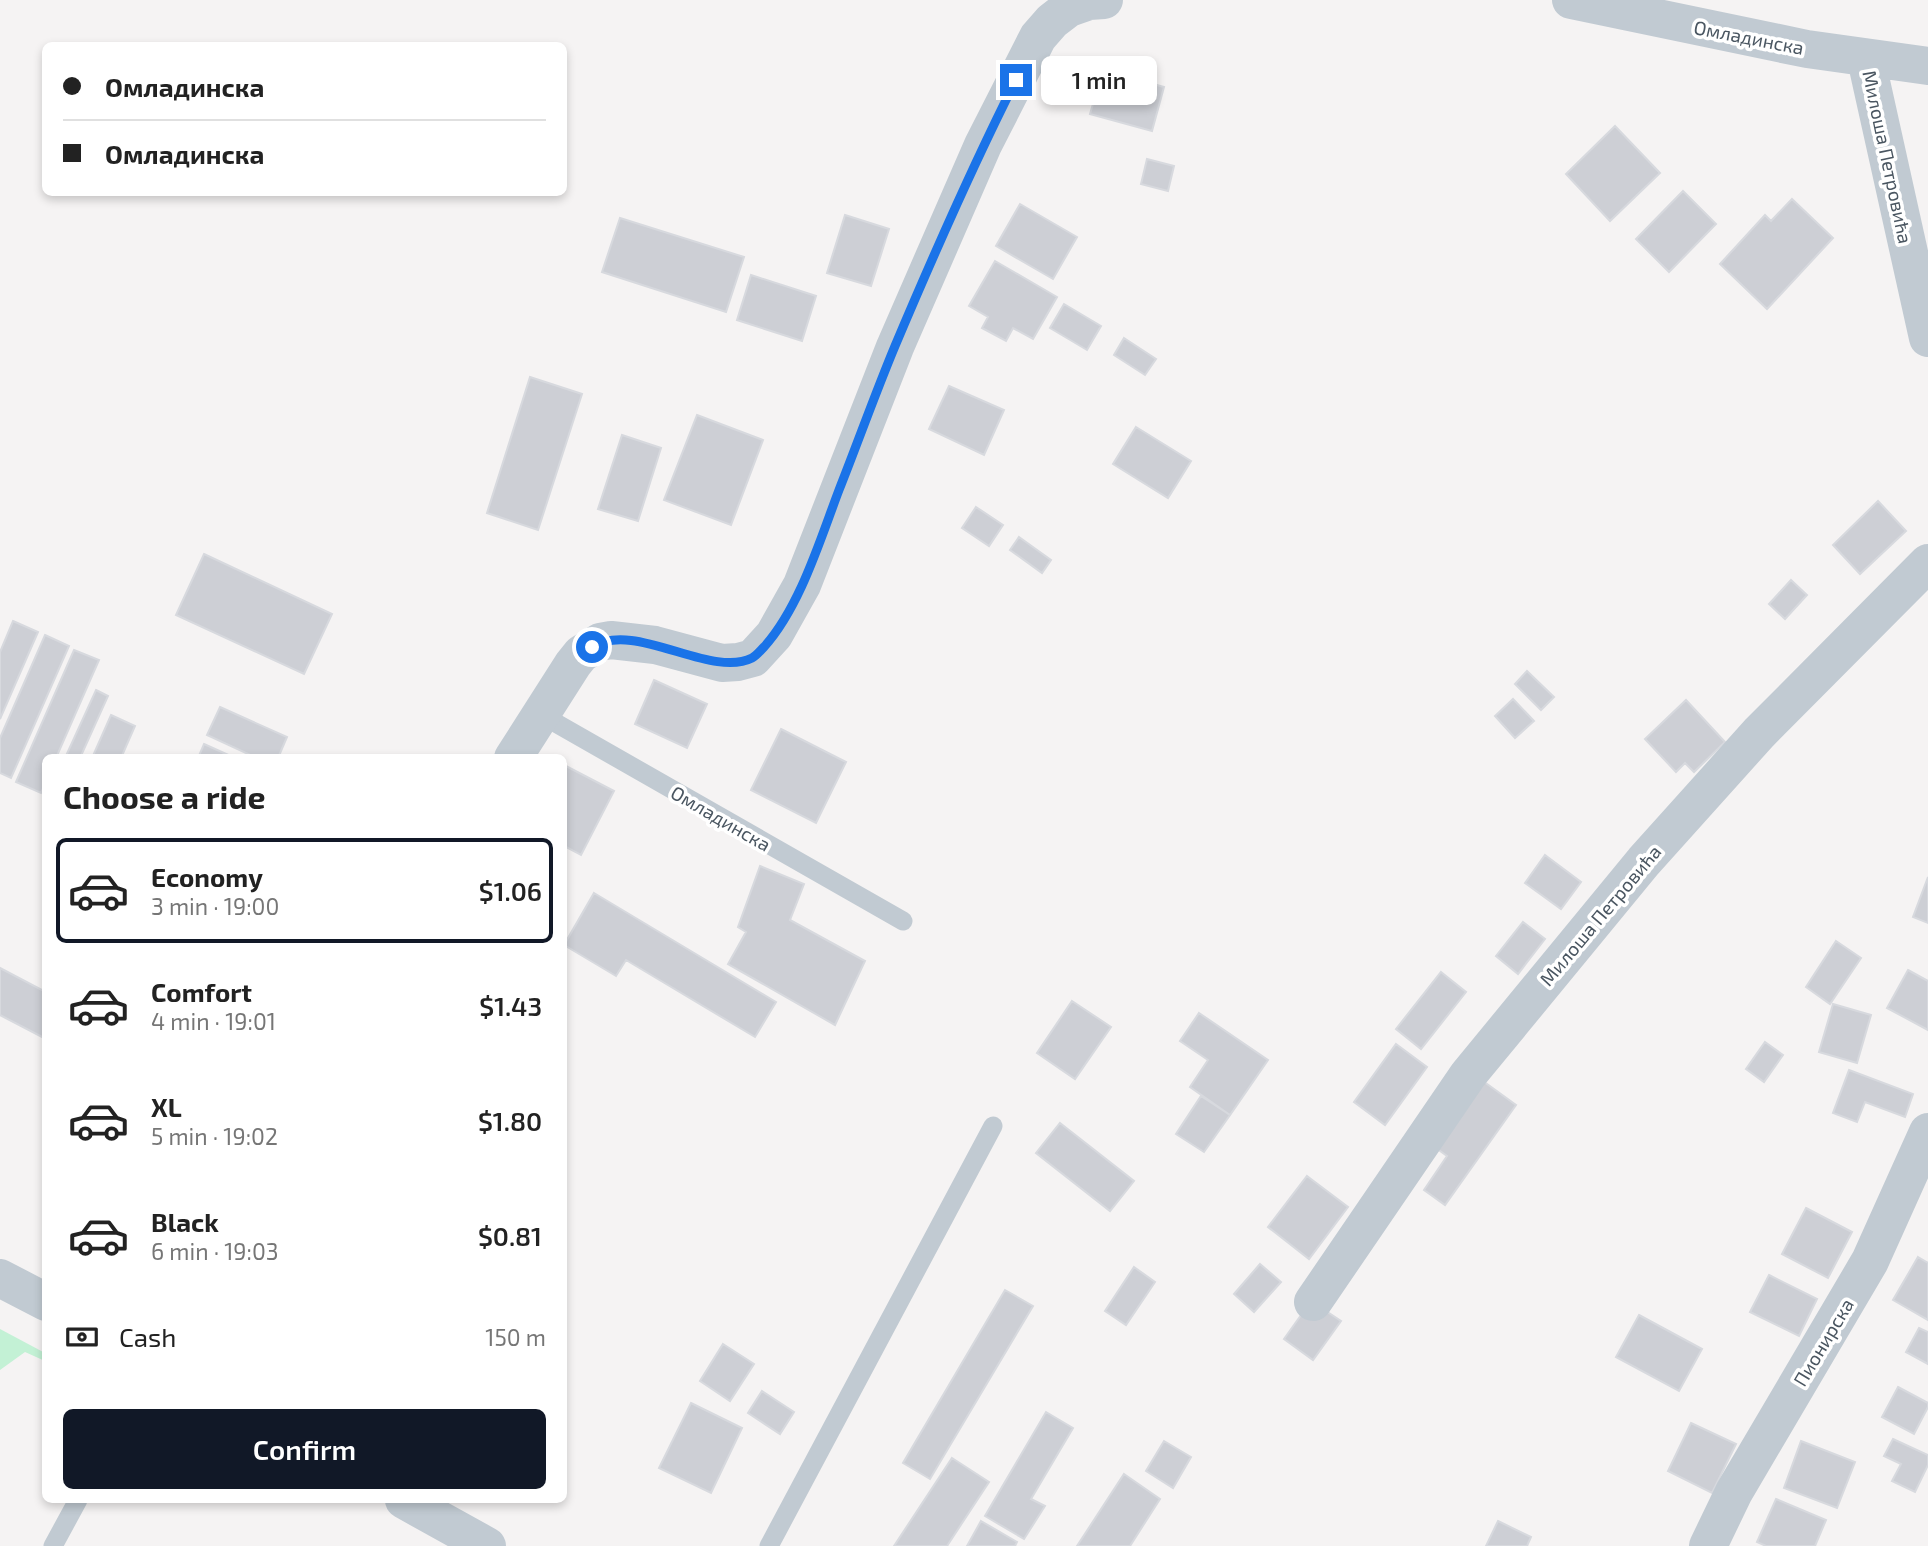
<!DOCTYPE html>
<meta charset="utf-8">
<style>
:root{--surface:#fff;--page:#f2f2f2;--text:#222;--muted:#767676;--line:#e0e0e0;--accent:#111827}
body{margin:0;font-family:"Exo 2",sans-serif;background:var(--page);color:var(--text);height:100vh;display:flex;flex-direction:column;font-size:26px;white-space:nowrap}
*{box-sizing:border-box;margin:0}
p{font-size:23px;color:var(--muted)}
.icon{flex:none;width:38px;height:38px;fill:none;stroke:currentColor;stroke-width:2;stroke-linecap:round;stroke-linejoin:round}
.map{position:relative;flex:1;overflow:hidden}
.side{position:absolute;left:42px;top:754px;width:525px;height:749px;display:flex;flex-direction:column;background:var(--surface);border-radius:10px;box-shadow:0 4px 10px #0003}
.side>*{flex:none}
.hud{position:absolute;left:42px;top:42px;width:525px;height:154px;border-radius:10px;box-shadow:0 4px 10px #0003;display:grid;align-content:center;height:154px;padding:0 21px;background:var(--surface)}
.end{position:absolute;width:32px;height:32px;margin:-16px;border:9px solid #1a73e8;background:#fff;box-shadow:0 0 0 4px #fff}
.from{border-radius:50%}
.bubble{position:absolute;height:49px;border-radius:10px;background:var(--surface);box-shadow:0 4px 10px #0003;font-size:23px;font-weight:600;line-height:49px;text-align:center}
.hud b{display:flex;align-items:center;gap:24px;height:66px;font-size:26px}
.hud b+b{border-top:2px solid var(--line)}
.hud i{width:18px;height:18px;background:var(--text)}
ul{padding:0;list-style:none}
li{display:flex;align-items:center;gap:21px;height:105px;margin:0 14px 10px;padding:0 7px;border:4px solid transparent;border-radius:10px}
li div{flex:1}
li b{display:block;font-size:26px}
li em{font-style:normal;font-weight:600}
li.on{border-color:var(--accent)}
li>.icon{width:63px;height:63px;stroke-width:1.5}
h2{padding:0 21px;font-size:32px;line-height:84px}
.pay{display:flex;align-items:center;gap:18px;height:77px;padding:0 21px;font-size:26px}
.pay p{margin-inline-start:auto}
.button{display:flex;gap:14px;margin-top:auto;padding:14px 21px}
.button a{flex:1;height:80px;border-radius:10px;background:var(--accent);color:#fff;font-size:28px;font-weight:600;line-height:80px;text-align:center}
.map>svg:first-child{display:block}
</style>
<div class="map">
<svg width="1928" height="1546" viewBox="0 0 1928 1546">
<rect width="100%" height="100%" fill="#f5f3f3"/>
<path fill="#c3f1d5" d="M0 1329 45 1353V1361L25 1352 0 1370Z"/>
<path fill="#cdcfd5" stroke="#d7d9de" stroke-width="2" d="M1103 70 1164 87 1152 131 1090 114Z
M1615 126 1660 173 1610 221 1566 174Z
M1147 159 1174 166 1168 191 1141 184Z
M1683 191 1716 224 1669 272 1636 239Z
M1792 199 1833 238 1767 309 1720 264 1765 215 1771 221Z
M1020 204 1077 237 1053 279 996 246Z
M845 215 889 229 871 286 827 273Z
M620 218 744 257 726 312 602 272Z
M995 261 1057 297 1033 339 1013 328 1006 341 982 328 988 317 969 306Z
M751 275 816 296 802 341 737 320Z
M1064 304 1101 326 1087 350 1050 328Z
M1124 338 1156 359 1145 375 1114 355Z
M530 377 582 394 538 530 487 513Z
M949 386 1004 410 984 455 929 429Z
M697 415 763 440 731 525 664 500Z
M1136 427 1191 461 1168 498 1113 464Z
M622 435 661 448 638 521 598 509Z
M1878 501 1906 531 1860 574 1833 545Z
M976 507 1003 525 989 546 962 528Z
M1019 537 1051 560 1042 573 1010 550Z
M204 554 332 614 304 674 176 615Z
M1791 580 1807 595 1785 619 1769 604Z
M13 621 38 632 0 719V652Z
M45 635 69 646 11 778 0 773V738Z
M74 650 99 660 56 758H46V782L41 793 16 782Z
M1527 671 1554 697 1541 710 1515 684Z
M654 680 707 704 687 748 635 724Z
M96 690 108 696 80 758H65Z
M1513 699 1534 721 1515 738 1495 716Z
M1686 700 1725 742 1694 772 1685 763 1676 772 1645 739Z
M220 707 287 737 278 758H257L207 735Z
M111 715 135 726 121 758H92Z
M781 729 846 762 816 823 751 790Z
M204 744 235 758H198Z
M564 765 614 791 581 855 564 846Z
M1545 855 1581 882 1561 909 1525 883Z
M760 866 804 884 790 920 865 961 835 1025 728 964 746 932 738 927Z
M1928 877V923L1913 917Z
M594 893 776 1002 755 1037 626 960 616 976 564 945Z
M1523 922 1545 939 1518 974 1496 956Z
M1836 941 1861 958 1830 1004 1806 987Z
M0 968 46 992V1039L0 1015Z
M1908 970 1928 981V1030L1887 1008Z
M1441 972 1466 992 1421 1049 1396 1029Z
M1072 1001 1111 1027 1075 1079 1037 1053Z
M1833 1004 1871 1015 1857 1063 1819 1052Z
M1199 1013 1268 1060 1230 1115 1190 1087 1208 1060 1180 1041Z
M1765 1042 1783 1055 1764 1082 1746 1069Z
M1396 1044 1427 1067 1385 1125 1354 1102Z
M1849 1070 1913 1094 1905 1117 1865 1102 1857 1122 1833 1113Z
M1483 1081 1516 1105 1445 1205 1424 1190 1447 1156 1436 1148Z
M1201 1096 1230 1115 1204 1152 1176 1134Z
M1060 1123 1134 1181 1110 1211 1036 1153Z
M1307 1176 1348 1207 1309 1259 1268 1227Z
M1806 1208 1852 1232 1828 1278 1782 1254Z
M1918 1257 1928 1263V1320L1893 1300Z
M1260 1264 1281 1282 1254 1312 1234 1294Z
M1134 1267 1155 1282 1126 1325 1105 1311Z
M1769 1275 1817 1299 1799 1336 1750 1312Z
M1005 1290 1033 1306 930 1479 903 1463Z
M1311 1301 1341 1321 1313 1360 1284 1339Z
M1639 1315 1702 1349 1679 1391 1616 1357Z
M1919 1328 1928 1332V1364L1906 1352Z
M723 1344 754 1364 730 1401 700 1381Z
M1898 1387 1928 1403V1407L1914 1434 1882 1417Z
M762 1391 794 1412 780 1434 748 1413Z
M691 1403 742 1428 711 1493 659 1468Z
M1046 1412 1073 1428 1031 1499 1045 1506 1024 1539 985 1516Z
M1691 1423 1736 1444 1712 1493 1668 1471Z
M1893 1439 1928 1455V1465L1915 1492 1892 1481 1901 1464 1884 1456Z
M1164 1441 1191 1457 1173 1488 1146 1471Z
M1801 1441 1855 1462 1837 1508 1784 1488Z
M952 1458 989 1482 947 1546H894Z
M1124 1474 1160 1499 1130 1546H1077Z
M1776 1499 1826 1520 1815 1546H1766L1757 1542Z
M981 1521 1017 1542 1015 1546H967Z
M1498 1521 1531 1537 1527 1546H1486Z"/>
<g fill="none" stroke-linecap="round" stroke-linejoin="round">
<path stroke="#c1cad2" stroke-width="19" d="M540 714 903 921
M53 1546 78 1500
M769 1546 993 1126"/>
<path stroke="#c1cad2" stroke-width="38" d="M1571 0 1807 49 1928 66
M1866 59 1928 338
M513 758 573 664 581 654 600 642 611 640 655 645 722 663 738 662 753 658 774 635 802 585 895 347 983 145 1038 37 1052 21 1069 8 1089 1 1104 0
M1313 1302 1468 1075 1644 861 1759 733 1928 563
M1708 1546 1734 1492 1870 1261 1928 1132"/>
<path stroke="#c1cad2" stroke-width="38" d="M0 1278 46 1302
M404 1500 487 1546"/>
</g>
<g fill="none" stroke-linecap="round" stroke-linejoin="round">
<path stroke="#1a73e8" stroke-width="9" d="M592 647C635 620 711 679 752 658 756 656 760 651 764 647 800 607 820 540 839 490 858 442 875 394 895 346 933 256 972 167 1016 80"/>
</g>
<g text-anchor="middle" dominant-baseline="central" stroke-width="7" stroke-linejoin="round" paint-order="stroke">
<g font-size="19" fill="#4a5661" stroke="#fff">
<text transform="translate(1749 37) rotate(11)">Омладинска</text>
<text transform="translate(1888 157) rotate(78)">Милоша Петровића</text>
<text transform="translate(721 818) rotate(30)">Омладинска</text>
<text transform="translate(1600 915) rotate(-50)">Милоша Петровића</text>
<text transform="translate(1823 1342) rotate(-59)">Пионирска</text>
</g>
</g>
</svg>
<i class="end from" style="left:592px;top:647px"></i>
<i class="end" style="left:1016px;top:80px"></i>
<div class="bubble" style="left:1041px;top:56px;width:116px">1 min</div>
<div class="hud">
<b><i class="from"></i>Омладинска</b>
<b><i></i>Омладинска</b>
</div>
<section class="side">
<h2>Choose a ride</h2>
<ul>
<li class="on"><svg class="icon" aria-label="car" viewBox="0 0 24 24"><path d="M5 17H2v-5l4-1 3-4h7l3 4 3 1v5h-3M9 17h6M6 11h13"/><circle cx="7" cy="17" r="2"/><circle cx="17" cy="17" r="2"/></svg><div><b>Economy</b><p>3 min · 19:00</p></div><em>$1.06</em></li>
<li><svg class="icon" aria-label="car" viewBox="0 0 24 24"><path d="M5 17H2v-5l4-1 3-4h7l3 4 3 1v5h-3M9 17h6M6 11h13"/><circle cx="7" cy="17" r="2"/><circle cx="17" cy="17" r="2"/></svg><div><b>Comfort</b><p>4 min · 19:01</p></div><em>$1.43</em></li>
<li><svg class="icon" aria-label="car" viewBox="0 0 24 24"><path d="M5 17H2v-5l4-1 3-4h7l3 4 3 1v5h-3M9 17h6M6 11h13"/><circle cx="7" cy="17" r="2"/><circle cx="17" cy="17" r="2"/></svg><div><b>XL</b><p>5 min · 19:02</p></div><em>$1.80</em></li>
<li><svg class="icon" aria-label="car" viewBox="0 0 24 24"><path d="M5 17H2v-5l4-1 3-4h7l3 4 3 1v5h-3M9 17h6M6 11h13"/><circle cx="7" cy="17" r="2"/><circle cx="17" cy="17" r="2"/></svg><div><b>Black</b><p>6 min · 19:03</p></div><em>$0.81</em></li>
</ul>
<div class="pay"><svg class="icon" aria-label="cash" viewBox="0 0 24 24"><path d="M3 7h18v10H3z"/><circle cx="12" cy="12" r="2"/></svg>Cash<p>150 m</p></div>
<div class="button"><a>Confirm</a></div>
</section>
</div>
